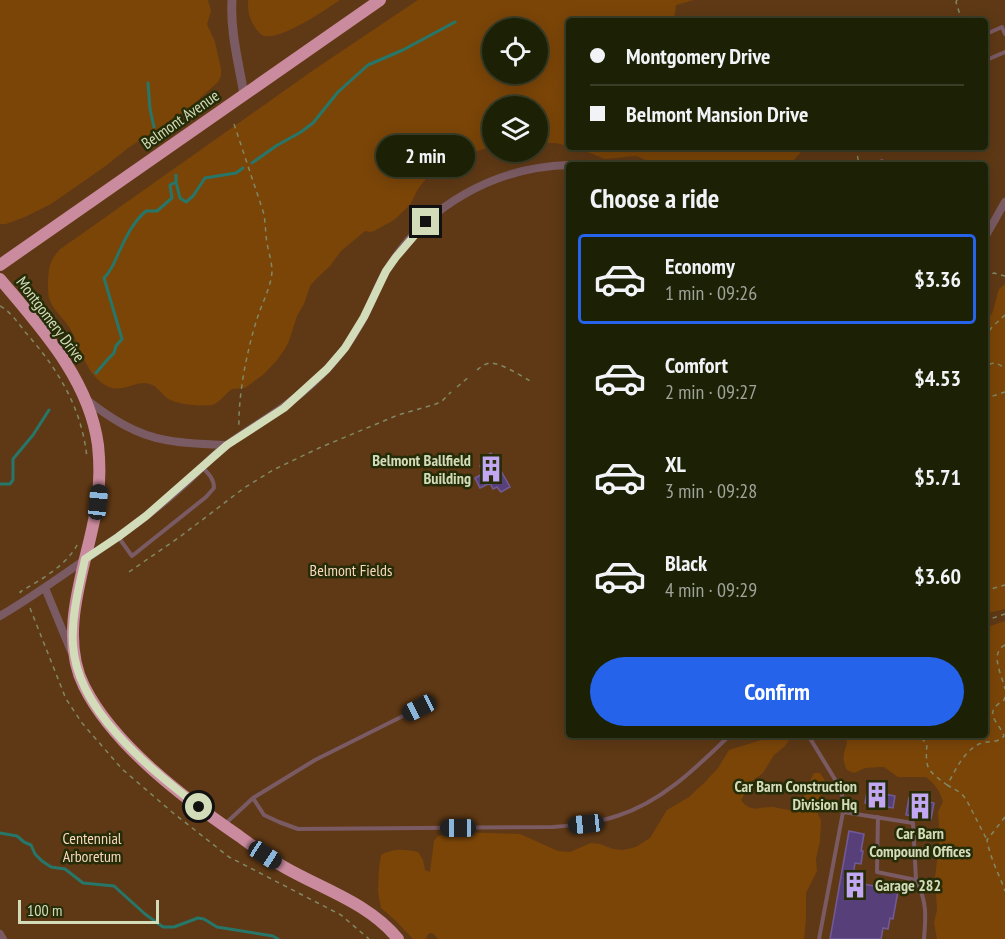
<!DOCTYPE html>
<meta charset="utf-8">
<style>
:root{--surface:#1c2105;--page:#292e13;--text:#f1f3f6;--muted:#a0a39a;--line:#3a3e27;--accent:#2563eb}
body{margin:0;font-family:"PT Sans Narrow",sans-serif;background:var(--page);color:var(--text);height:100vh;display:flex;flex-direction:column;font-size:22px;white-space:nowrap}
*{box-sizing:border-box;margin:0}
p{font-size:20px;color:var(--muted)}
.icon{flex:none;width:33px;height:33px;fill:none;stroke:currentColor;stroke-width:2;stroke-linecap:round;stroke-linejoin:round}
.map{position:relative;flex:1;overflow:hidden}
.sheet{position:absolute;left:566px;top:162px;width:422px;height:576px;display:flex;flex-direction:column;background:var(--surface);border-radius:6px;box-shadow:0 3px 15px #0003,0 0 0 2px var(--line)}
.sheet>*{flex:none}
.top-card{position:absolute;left:566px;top:18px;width:422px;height:132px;border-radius:6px;box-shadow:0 3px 15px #0003,0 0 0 2px var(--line);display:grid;align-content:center;height:132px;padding:0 24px;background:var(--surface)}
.tools{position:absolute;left:482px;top:18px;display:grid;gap:12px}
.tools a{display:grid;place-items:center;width:66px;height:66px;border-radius:50%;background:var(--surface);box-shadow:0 3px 15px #0003,0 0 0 2px var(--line);font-size:30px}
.scale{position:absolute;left:18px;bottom:15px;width:141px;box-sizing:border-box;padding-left:6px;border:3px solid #d2dcb9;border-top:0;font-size:16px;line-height:21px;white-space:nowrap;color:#d2dcb9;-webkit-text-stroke:4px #252c07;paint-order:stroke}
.end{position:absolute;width:27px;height:27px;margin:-14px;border:8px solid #d2dcb9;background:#111;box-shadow:0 0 0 3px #111}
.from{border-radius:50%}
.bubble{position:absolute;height:42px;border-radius:21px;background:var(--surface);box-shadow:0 3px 15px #0003,0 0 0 2px var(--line);font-size:20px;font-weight:700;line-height:42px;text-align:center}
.car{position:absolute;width:18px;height:36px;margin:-18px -9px;border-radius:8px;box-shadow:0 0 4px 2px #0007;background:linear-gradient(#222 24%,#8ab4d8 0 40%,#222 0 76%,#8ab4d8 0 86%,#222 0)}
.top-card b{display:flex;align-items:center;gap:21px;height:57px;font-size:22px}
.top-card b+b{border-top:2px solid var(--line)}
.top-card i{width:15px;height:15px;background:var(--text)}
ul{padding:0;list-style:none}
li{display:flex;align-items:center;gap:18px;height:90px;margin:0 12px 9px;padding:0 12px;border:3px solid transparent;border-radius:6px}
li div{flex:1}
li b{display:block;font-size:22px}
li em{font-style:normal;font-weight:700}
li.on{border-color:var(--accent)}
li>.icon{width:54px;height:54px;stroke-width:1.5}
h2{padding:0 24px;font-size:27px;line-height:72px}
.button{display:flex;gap:12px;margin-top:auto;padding:12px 24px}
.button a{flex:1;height:69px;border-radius:36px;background:var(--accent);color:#fff;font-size:24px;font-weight:700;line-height:69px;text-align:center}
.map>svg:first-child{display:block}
</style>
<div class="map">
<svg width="1005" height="939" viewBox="0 0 1005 939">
<rect width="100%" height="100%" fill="#252c07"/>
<path fill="#5f3915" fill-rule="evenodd" d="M0 0H1005V939H0ZM568 21H984V147H568ZM492 28H537V74H492ZM492 106H537V152H492ZM568 165H984V735H568Z"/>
<path fill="#7b4508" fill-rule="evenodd" d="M0 0H208L211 11 207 24 215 42 221 69V76L218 82 188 109 128 148 107 165 51 204 25 217 6 224H0Z
M248 0H340C325 10 283 39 265 36 258 35 250 20 249 14 248 10 248 4 248 0Z
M418 0H694L676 5 674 21H568V146L556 143H537V106H492V146L475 152 429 175 418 189 410 205 394 220 374 231 370 232 365 231 341 251 330 266 316 279 310 286 304 304 297 316 289 341 285 349 277 360 264 374 245 388 232 389C226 393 222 400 215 404 207 408 174 404 167 398 159 392 157 384 145 383 131 383 119 394 105 385 83 371 81 344 67 324 61 316 52 308 49 298 47 290 48 269 51 262 53 258 56 254 59 250L315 69ZM492 28H537V74H492Z
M575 147H832L802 151 789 165H755L748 161H744L738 165H656L639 157 635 156 605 159Z
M1005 284V609L984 614V320L992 314 999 289Z
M1005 621V939H937L934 923 937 910 935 877 940 837 938 812 943 802C940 791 935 784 926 777H898L884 767H880L865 768 854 773 847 770C841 757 844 755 847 742L843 735H984V628Z
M777 735H792L785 746 774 755 763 773 752 781 741 800C751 814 759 806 773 807 780 808 787 810 794 811 803 805 808 784 814 773H820L824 779 825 784 816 805 817 811 821 821 820 841 816 859 817 871 806 893V919L804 939H438C435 935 433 932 428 934L426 939H413L395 920 381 908 378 892 379 868 381 855C393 848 405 849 418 852L423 860 425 870 430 872 434 841 438 836 458 832 520 834 558 851 570 852 591 843 600 844 613 849 623 850 636 847 650 838 667 810 689 797 705 782 718 768 729 750Z"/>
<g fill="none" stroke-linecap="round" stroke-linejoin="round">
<path stroke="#26776a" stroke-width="3" d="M148 83 150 109 154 127
M252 163 276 146 301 132 313 123 338 92 368 65 403 50 455 22
M176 182 180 198 186 202 193 196 205 178 236 173 243 168
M96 373 108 359 114 353 116 346 122 339 104 278C112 270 114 263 119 252 126 237 133 222 146 211H157L172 198 170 185 176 182V175
M0 484H10L13 480V459L33 435 49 410
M0 833 17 836 24 842 31 845 35 854 42 861 51 867 65 869 83 883 114 886 145 914 163 927H174L198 918 204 919 217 927 273 936 278 939"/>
</g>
<path fill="#57407a" stroke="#715b97" stroke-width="1.5" d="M491 453 510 487 501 492 497 487 493 489 490 483 480 488 475 478 484 473 480 466 484 464 483 458Z
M869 782 882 784 880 793 895 796 893 808 865 803Z
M909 798 934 803 931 819 906 815Z
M849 831 864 834 861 851H863L861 864 855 863 852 882 891 889 890 890 898 891 893 919 890 918 888 929 883 928 881 939H830Z"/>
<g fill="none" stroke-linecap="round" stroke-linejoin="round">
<path stroke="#808864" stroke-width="1.5" stroke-dasharray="4.5 4.5" stroke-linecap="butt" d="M957 0 956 2 962 21
M234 124 263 211C266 222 265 232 267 243 269 255 274 267 271 279 268 293 261 306 257 319 247 350 238 395 239 428
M858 147 857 153 859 165
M984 277 994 273 1005 276
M0 306C11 312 18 323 26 333 58 369 82 408 87 458
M984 338 992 327 1005 315
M984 347V352
M477 370C481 367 484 364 490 363 501 363 520 375 530 381
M984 371 987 370 990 364C996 362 1001 365 1005 369
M457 387 470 376
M984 399 1005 392
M129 572 181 536 244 488 273 470 319 448 398 415 436 404 442 401 451 392
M984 591 1005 585
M21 593 20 592C40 580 66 566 77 545
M30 608 66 699 82 723 122 769 172 812 229 857 341 915 369 939
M984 621 1005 614
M1005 645C989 653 1002 675 1005 689
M913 735 921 738 927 744C925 769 927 770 947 785 956 770 962 753 979 744 988 740 997 744 1004 736 999 721 981 714 1004 700L1005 697
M947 785 961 793 966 799 987 840
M1005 817 987 840C990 858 999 874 1005 891"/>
<path stroke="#7a5a63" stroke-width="4" d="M984 35 1002 27 1005 34
M984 61 1005 52
M882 161 883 165
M119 538 132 556 206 497 214 488C214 479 209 474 202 467
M808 735 839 786C843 795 844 802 843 812L819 939
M253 798 264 815 279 822 298 829 553 827C575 825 596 823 617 816 662 802 697 767 730 735
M843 812 913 823 916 880 877 872 878 817
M226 823 253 798 315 760 419 708
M916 880C927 901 926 916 924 939"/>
<path stroke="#7a5a63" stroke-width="8" d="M984 239 1005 202
M87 400C110 418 136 435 166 440 186 444 207 444 227 445
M45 588 71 651
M0 616C29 599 56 580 83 561 104 546 126 532 146 516 162 504 177 491 191 478 203 467 215 453 228 444 258 423 286 408 313 383 335 363 352 341 365 315 373 300 378 284 387 270 425 206 495 167 568 165
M0 934 3 939"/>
<path stroke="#7a5a63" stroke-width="9" d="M232 0C230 32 239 64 244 95"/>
<path stroke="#cb8b9e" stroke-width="12" d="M0 265 380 0
M0 279C41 328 89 379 98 445 100 464 100 484 97 504 89 560 56 630 84 686 113 745 185 799 239 836 254 847 268 858 284 867 322 889 369 903 398 939"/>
</g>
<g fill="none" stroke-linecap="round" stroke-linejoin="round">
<path stroke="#d2dcb9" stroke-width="8" d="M199 807C151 769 77 712 73 645 71 617 79 587 85 559L118 537 146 516 227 445 284 408 327 369 345 348 364 317 386 271 396 257 426 222"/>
</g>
<defs>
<g id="building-bare" transform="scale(2.07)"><path d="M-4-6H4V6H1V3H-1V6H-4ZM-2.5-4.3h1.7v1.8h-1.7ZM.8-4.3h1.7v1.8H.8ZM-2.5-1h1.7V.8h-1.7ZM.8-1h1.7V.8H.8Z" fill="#c2a8f2" stroke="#252c07" stroke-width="2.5" paint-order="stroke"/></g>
</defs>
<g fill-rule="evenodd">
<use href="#building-bare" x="491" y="469"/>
<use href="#building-bare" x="877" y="795"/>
<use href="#building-bare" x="920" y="806"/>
<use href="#building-bare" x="855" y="885"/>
</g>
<g text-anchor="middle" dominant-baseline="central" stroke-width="5" stroke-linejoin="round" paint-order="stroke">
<g font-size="16" fill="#d2dcb9" stroke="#252c07">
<text transform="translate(180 119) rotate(-35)">Belmont Avenue</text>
<text transform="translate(51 319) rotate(53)">Montgomery Drive</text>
</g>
<g font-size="16" font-weight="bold" fill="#d2dcb9" stroke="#252c07" text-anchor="end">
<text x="471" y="460">Belmont Ballfield<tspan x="471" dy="18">Building</tspan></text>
<text x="857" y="786">Car Barn Construction<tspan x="857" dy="18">Division Hq</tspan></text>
<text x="920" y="833" text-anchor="middle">Car Barn<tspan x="920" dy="18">Compound Offices</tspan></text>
<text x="875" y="885" text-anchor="start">Garage 282</text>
</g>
<g font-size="16" fill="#fad8bd" stroke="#252c07">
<text x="351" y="570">Belmont Fields</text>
<text x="92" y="838">Centennial<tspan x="92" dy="18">Arboretum</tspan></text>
</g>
</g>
</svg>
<div class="tools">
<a><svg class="icon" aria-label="locate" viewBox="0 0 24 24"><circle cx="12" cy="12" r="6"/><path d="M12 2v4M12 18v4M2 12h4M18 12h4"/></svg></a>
<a><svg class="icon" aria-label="layers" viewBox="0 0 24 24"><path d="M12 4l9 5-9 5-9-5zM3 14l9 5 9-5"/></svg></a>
</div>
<div class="scale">100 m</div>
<i class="end from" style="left:199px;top:807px"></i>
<i class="end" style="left:426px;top:222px"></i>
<div class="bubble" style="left:376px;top:135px;width:99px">2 min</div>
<i class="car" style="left:98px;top:502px;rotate:6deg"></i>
<i class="car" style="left:419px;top:708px;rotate:243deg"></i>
<i class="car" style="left:586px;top:824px;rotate:264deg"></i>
<i class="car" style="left:458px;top:828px;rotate:270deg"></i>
<i class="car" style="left:265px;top:855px;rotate:123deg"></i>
<div class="top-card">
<b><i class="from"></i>Montgomery Drive</b>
<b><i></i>Belmont Mansion Drive</b>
</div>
<section class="sheet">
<h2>Choose a ride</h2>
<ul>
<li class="on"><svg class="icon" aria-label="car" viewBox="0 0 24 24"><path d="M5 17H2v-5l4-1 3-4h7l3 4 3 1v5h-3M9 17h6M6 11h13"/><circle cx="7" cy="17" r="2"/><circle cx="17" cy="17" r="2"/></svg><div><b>Economy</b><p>1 min · 09:26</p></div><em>$3.36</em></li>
<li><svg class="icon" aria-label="car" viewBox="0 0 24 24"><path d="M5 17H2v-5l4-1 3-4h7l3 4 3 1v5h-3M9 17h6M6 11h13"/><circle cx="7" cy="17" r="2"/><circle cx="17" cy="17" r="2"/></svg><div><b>Comfort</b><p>2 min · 09:27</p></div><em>$4.53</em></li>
<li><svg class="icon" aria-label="car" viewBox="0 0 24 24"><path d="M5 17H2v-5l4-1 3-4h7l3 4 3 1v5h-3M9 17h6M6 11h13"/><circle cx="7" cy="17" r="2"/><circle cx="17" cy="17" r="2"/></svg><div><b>XL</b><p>3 min · 09:28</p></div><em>$5.71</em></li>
<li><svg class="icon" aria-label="car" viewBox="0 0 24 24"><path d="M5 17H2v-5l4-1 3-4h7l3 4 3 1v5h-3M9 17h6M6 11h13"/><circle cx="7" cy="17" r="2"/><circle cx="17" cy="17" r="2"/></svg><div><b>Black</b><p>4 min · 09:29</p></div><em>$3.60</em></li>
</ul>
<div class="button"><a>Confirm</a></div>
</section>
</div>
